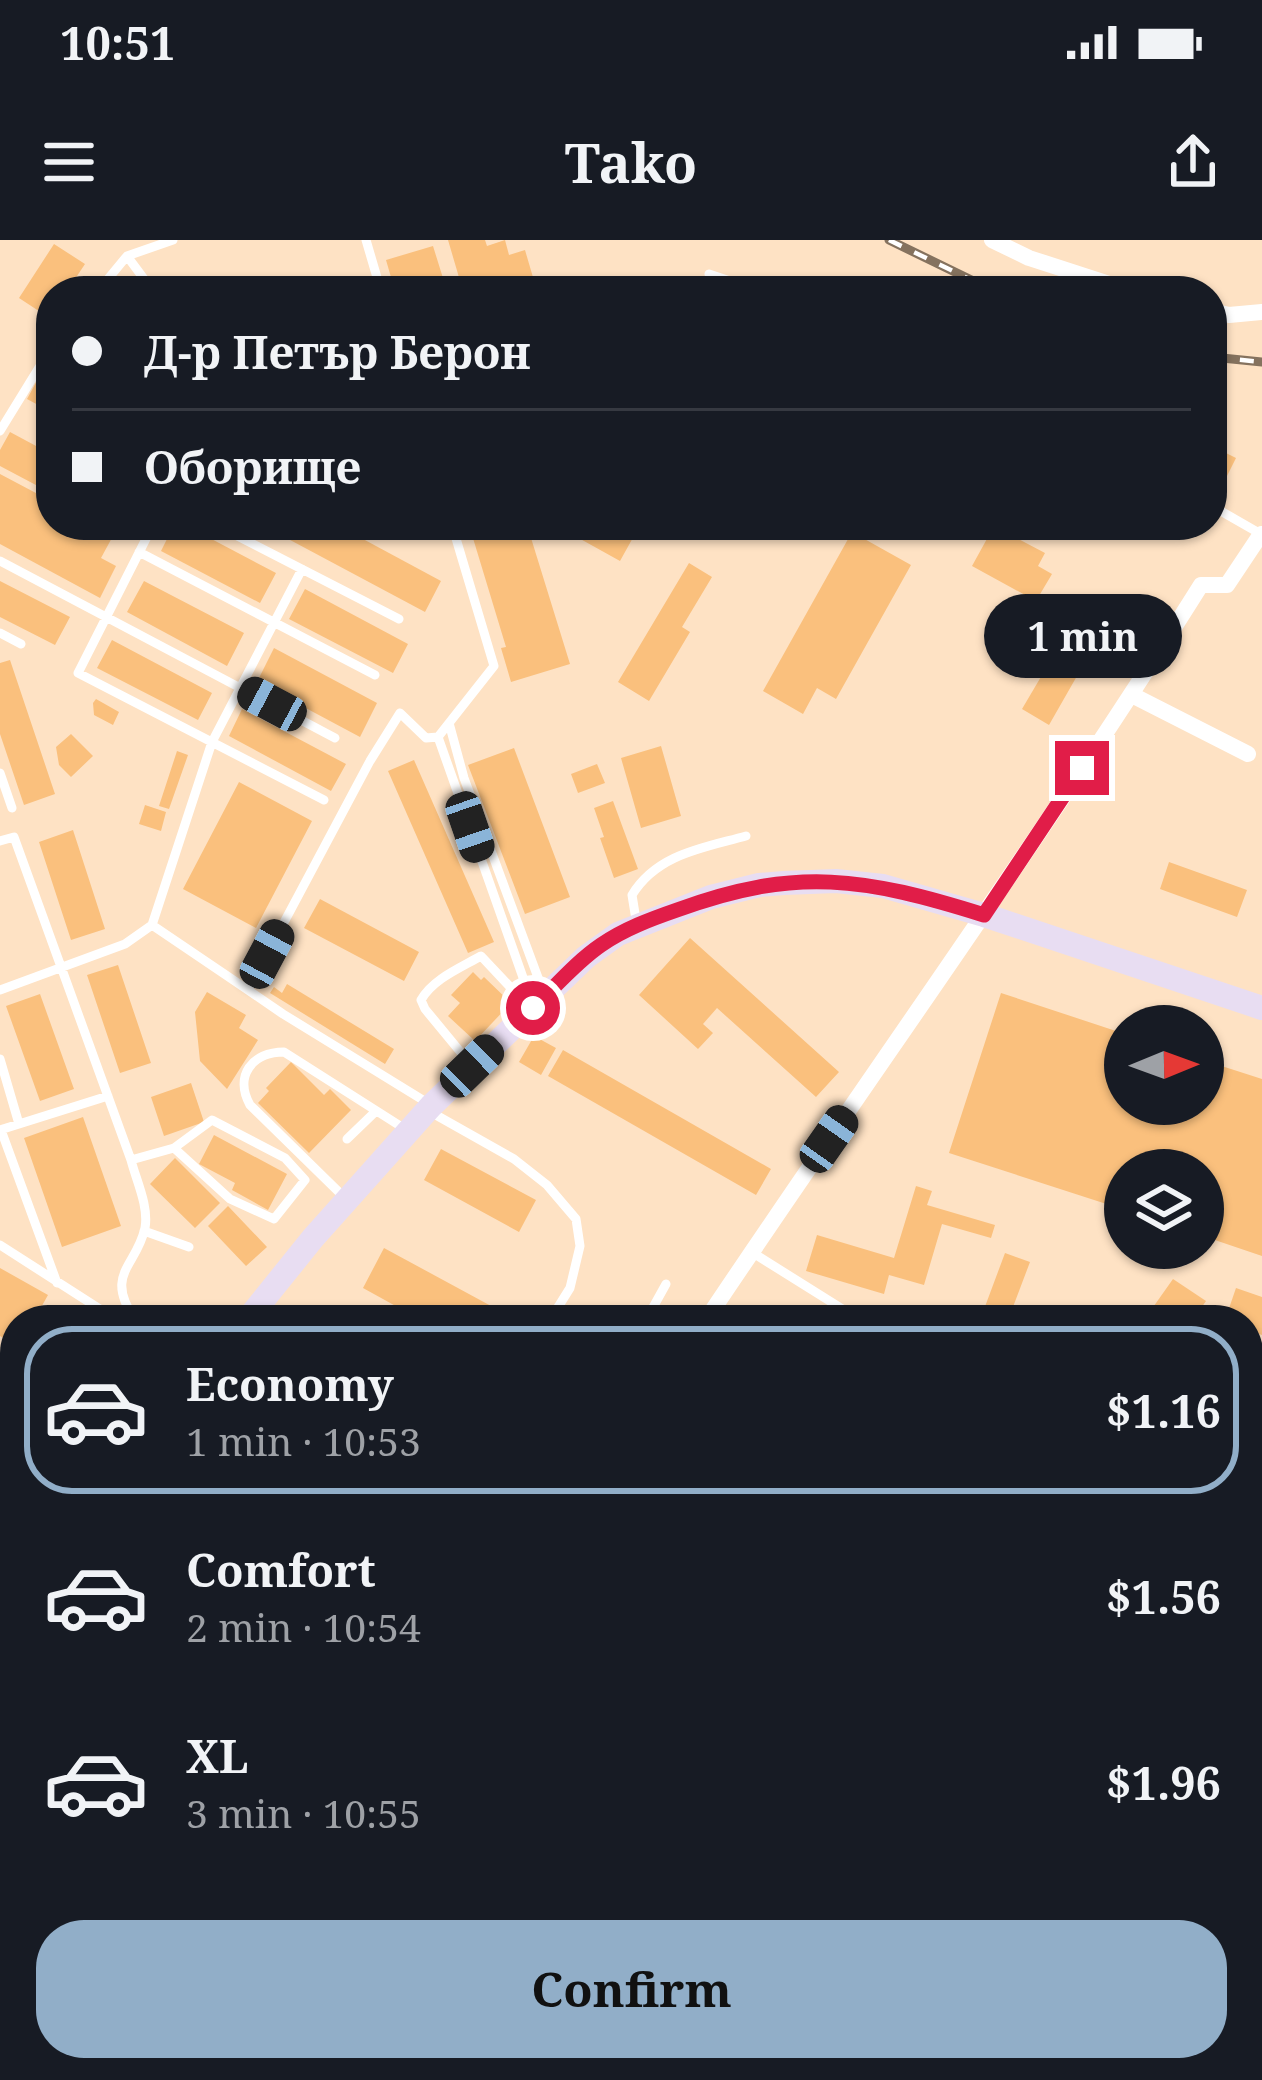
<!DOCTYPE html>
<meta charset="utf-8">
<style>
:root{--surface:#171b24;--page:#242831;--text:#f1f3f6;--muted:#9ea1a6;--line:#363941;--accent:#91aec8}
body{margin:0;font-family:"Noto Serif",serif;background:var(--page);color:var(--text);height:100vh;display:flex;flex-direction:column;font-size:45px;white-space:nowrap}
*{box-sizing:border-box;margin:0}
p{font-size:39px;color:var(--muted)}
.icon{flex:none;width:66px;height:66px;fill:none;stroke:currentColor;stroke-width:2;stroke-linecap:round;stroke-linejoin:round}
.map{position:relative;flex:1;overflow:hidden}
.drawer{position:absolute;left:0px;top:1065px;width:1263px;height:777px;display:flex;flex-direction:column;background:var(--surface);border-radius:48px 48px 0 0;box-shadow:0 3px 9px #0004}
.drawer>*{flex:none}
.top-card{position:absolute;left:36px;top:36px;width:1191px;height:264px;border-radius:48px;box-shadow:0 3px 9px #0004;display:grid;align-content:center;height:264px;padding:0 36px;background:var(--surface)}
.needle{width:78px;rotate:89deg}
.tools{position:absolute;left:1104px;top:765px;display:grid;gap:24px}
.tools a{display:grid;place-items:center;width:120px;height:120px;border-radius:50%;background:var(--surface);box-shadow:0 3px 9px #0004;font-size:60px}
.end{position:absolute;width:54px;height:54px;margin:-27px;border:15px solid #e11d48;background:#fff;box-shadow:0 0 0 6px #fff}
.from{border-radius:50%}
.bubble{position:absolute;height:84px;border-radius:42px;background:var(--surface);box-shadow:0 3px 9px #0004;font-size:39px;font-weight:700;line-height:84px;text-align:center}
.car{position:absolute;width:36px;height:72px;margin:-36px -18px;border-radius:15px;box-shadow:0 0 9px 3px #0007;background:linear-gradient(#222 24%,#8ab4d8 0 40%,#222 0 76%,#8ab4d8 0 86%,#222 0)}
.top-card b{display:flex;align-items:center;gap:42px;height:114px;font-size:45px}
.top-card b+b{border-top:3px solid var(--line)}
.top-card i{width:30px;height:30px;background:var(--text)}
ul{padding:21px 0 0;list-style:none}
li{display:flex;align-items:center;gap:36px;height:168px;margin:0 24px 18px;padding:0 12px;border:6px solid transparent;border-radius:48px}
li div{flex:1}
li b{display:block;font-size:45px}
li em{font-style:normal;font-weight:700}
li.active{border-color:var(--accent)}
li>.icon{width:108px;height:108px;stroke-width:1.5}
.cta{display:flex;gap:24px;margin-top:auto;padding:24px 36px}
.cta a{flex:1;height:138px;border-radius:48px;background:var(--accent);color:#111;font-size:48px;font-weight:700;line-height:138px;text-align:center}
.status{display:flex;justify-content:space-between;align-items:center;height:84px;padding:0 60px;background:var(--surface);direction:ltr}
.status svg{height:33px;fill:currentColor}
header{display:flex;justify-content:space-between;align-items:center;height:156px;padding:0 36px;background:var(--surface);font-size:54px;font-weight:700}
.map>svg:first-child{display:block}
</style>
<div class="status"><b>10:51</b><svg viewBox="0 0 49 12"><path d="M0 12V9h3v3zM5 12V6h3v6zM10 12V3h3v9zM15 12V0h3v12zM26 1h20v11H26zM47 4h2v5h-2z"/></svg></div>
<header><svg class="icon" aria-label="menu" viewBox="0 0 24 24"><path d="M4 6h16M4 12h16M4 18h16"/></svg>Tako<svg class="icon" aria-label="share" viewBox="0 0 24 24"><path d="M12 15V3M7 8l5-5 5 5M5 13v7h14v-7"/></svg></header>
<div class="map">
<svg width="1262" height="1840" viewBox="0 0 1262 1840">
<rect width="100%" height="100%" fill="#fee2c4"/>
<path fill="#fac07d" d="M448 0H485L487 6 505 0 509 15 525 10 537 51H463Z
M54 4 85 24 67 51H51V79L19 58Z
M433 6 447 51H395L386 20Z
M44 128 51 132V172L27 159Z
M10 192 51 214V253L0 226V210Z
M1212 206 1236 218 1220 250 1212 246Z
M0 234 51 261V285H97L114 294 101 318 116 326 100 358 0 304Z
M174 285H185L276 333 260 363 161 311Z
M262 285H337L441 341 425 372Z
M469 285H527L570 424 511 442 501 408 506 407Z
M581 285H640L620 321 575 296Z
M994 286 1045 313 1038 326 1052 334 1036 361 972 326Z
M852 292 911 325 836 459 817 448 803 474 763 451Z
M689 323 712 337 682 387 690 392 649 461 618 442Z
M0 341 70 377 55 405 0 377Z
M144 341 244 393 227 426 127 372Z
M305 349 408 404 393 433 289 379Z
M112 400 212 453 198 480 97 428Z
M274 408 377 463 360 497 257 442Z
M1055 413 1081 429 1049 485 1022 469Z
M10 420 55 554 24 565 0 494V423Z
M96 459 119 472 113 485 94 475 93 463Z
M242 469 346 524 331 551 229 496Z
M71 494 93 516 71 537 59 525 56 507Z
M661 506 681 576 641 588 621 518Z
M514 508 570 657 525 674 468 525Z
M177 511 188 515 169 569 159 566Z
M414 520 494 702 468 713 388 531Z
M597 524 605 543 578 553 571 534Z
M239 542 312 581 256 688 183 649Z
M613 561 638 629 614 638 600 598 604 597 594 568Z
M145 565 166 572 161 591 139 584Z
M73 590 105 689 71 700 39 602Z
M1169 622 1247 650 1237 677 1160 649Z
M320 659 419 712 404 741 304 688Z
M690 698 839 832 816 857 717 768 703 784 713 793 698 809 639 755Z
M118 725 151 823 120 833 87 735Z
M473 732 481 740 484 737 511 763 475 801 448 776 460 763 451 755Z
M287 744 394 809 385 824 270 753 274 747 282 753Z
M207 752 246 775 239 788 258 800 227 849 200 821 195 772Z
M1001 753 1125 794V864H1203V820L1262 839V1016L1203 996V930H1125V970L949 913Z
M40 754 74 849 40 861 6 766Z
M534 796 556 808 541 835 519 822Z
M563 810 771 929 756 955 548 836Z
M291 822 324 855 330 849 351 870 309 913 258 863 269 851 266 848Z
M191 843 204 882 164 896 151 857Z
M83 877 121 986 62 1007 24 898Z
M214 895 287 934 268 970 232 950 235 943 199 924Z
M441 909 536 960 519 992 424 940Z
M175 918 220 963 195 988 150 944Z
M916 946 932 951 927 965 995 985 991 998 942 984 924 1045 889 1035 884 1054 806 1031 817 995 894 1018Z
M228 966 267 1007 246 1026 208 986Z
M384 1008 517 1080H421L363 1048Z
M1005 1013 1030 1022 1008 1080H980Z
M0 1028 48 1055 34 1080H15V1134L0 1126V1120L10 1102 0 1096Z
M1173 1039 1206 1061 1193 1080H1144Z
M1236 1048 1262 1057V1095L1248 1090V1080H1225Z
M1251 1113 1262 1121V1148L1248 1169V1118Z
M626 1827H698L722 1840H649Z"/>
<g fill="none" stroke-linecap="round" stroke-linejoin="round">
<path stroke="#c3ab92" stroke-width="3" stroke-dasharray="9 6" stroke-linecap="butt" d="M924 1840 929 1831"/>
<path stroke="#fff" stroke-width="9" d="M366 0 381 51
M127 16 153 51
M709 34 760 51
M98 51 127 16 173 0
M0 191 51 108
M50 198 51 199
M1212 266 1261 294 1262 292
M153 285 78 433 324 560
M216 285 399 379
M139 312 375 435
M0 321 335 498
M0 393 21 404
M449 483 464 538 543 751
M438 497 532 763
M0 533 12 568
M0 601 14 597 131 920 174 908 212 880 285 918 305 940 274 979 230 959 174 908
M152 685 248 750 370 521 400 473 426 498 438 497 494 426 452 285
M637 686 632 655C657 614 703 608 746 596
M0 750 125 704 152 685 212 502 302 329
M248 750 283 774 431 865
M0 819 19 884 0 890
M472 826 425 769 421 760C433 739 460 728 481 716L529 767
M427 870 514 919 547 945 576 979 580 1006 570 1048 550 1080
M19 884 108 856
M1 890 57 1043
M347 899 376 871
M131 920C136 940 149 966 145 988 136 1028 104 1033 135 1080
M347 960 250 865C234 836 252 812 284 812L405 889
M144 991 189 1007
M0 1005 117 1080
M753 1013 860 1080
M646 1080 666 1044
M490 1827 492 1840
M720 1827H726
M783 1827 808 1840"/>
<path stroke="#fff" stroke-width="16" d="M992 0 1029 18 1131 51
M1212 71 1229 75 1262 72
M1132 455 1248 514
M706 1080C870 835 1044 595 1201 345H1227L1261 294
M0 1362 15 1372
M1248 1489 1262 1483
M1248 1782 1262 1790
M439 1827 464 1840
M63 1840 65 1827
M91 1840 119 1827
M383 1840 387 1827"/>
<path stroke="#e8ddf2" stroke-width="24" d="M247 1080 313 998 431 866 586 717 618 694 711 657 759 645 784 643 836 641 883 646 984 675 1262 768
M0 1600 15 1518"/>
<g stroke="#85725e" stroke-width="9">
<path id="rail" d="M889 0 994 51
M1212 117 1262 122
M0 1268 15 1281
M946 1827 970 1840
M977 1827 1001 1840
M1105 1827 1129 1840"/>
</g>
<use href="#rail" stroke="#fff" stroke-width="4.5" stroke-dasharray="14" stroke-linecap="butt"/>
</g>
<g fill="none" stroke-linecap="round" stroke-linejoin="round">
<path stroke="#e11d48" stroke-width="15" d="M533 768C555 747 576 722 601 705 624 689 651 679 677 670 796 626 866 638 984 675L1082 528"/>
</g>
</svg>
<div class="tools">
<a><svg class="needle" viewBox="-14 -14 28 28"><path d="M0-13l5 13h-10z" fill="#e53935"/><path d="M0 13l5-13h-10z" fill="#9ea1a6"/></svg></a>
<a><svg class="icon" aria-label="layers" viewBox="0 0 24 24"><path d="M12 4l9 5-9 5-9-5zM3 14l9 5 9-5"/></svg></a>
</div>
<i class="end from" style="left:533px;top:768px"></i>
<i class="end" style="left:1082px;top:528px"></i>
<div class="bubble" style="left:984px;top:354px;width:198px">1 min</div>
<i class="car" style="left:272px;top:464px;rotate:298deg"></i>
<i class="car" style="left:470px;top:587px;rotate:161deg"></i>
<i class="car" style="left:267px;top:714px;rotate:28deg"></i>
<i class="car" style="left:472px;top:826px;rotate:46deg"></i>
<i class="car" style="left:829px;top:899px;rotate:35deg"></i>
<div class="top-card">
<b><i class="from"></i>Д-р Петър Берон</b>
<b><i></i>Оборище</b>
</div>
<section class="drawer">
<ul>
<li class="active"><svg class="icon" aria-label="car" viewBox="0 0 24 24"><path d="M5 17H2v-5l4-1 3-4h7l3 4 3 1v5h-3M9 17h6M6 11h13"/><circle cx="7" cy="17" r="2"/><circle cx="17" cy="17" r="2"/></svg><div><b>Economy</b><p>1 min · 10:53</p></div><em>$1.16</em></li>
<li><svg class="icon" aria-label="car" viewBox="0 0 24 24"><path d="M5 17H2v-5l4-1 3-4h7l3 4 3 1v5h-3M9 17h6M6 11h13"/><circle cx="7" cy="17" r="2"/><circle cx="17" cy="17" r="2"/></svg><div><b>Comfort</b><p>2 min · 10:54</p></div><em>$1.56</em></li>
<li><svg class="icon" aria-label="car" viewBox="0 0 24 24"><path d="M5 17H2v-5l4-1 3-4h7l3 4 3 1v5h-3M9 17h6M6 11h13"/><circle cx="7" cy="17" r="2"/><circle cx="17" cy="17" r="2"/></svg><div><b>XL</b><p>3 min · 10:55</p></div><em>$1.96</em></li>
</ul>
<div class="cta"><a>Confirm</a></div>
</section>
</div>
